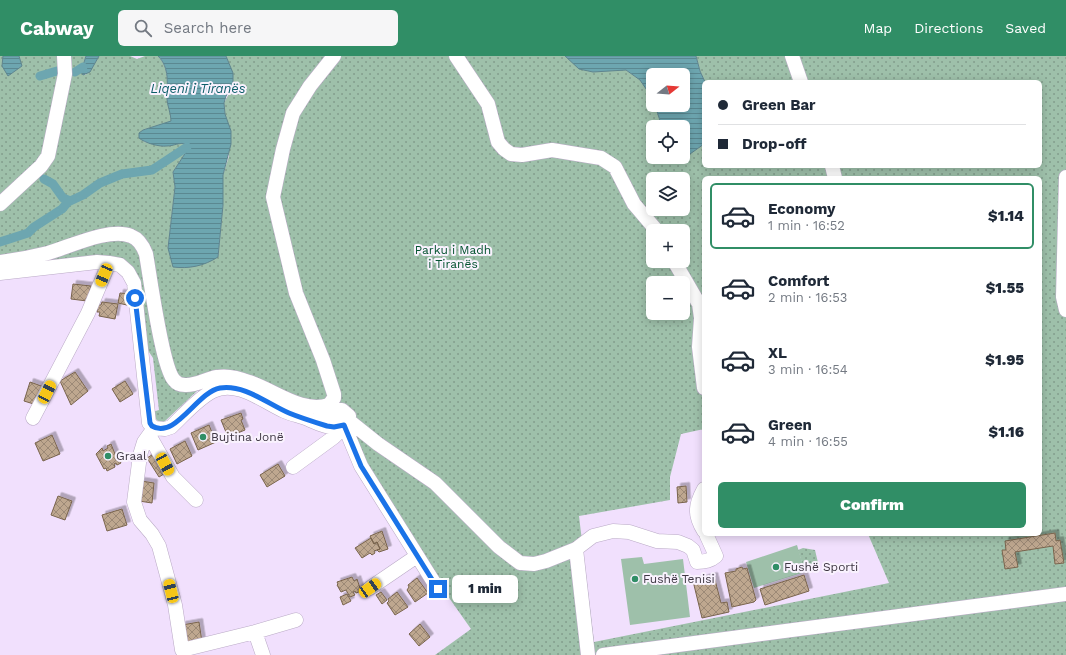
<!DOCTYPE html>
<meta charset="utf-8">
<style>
:root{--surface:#fff;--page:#f6f6f7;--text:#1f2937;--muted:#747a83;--line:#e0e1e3;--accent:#308e66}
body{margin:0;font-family:"Work Sans",sans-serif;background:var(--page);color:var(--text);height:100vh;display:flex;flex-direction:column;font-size:15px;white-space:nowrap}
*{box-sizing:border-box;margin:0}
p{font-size:13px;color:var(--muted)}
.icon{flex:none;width:22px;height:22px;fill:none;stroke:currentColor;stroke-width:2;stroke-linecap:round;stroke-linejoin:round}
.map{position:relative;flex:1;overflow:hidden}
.details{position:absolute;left:702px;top:120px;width:340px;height:360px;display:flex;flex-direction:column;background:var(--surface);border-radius:6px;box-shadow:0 2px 10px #0003}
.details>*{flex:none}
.guide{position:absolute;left:702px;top:24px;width:340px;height:88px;border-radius:6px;box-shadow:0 2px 10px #0003;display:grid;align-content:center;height:88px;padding:0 16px;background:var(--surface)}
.needle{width:26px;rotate:73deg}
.tools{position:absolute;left:646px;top:12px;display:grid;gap:8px}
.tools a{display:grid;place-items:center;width:44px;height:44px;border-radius:6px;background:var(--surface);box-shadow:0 2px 10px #0003;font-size:20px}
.end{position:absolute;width:18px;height:18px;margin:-9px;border:5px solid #1a73e8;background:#fff;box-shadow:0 0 0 2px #fff}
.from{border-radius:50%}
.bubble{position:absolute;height:28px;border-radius:6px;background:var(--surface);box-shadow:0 2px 10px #0003;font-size:13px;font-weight:800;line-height:28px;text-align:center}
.car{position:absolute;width:12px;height:24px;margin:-12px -6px;border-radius:5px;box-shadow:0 0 3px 1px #0007;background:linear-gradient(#f5c518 24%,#345 0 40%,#f5c518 0 76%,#345 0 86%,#f5c518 0)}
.guide b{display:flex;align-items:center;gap:14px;height:38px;font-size:15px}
.guide b+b{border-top:1px solid var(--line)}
.guide i{width:10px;height:10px;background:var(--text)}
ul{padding:7px 0 0;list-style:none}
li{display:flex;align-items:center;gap:12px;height:66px;margin:0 8px 6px;padding:0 8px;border:2px solid transparent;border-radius:6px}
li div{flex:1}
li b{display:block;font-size:15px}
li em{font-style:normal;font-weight:800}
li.current{border-color:var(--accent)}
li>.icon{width:36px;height:36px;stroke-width:1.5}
.action{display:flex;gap:8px;margin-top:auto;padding:8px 16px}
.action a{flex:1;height:46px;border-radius:6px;background:var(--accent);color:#fff;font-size:16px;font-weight:800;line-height:46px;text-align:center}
header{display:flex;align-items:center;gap:24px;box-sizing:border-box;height:56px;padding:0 20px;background:var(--accent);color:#fff}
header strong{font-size:19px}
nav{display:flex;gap:22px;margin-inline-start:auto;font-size:14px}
.search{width:280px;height:36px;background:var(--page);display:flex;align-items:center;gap:10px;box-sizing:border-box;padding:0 14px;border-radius:6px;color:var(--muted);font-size:15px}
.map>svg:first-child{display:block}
</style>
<header>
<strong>Cabway</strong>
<div class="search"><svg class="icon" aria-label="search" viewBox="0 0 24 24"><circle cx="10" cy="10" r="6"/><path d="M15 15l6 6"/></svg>Search here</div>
<nav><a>Map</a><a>Directions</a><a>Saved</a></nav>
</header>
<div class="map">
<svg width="1066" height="599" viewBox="0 0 1066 599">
<defs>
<pattern id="park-dots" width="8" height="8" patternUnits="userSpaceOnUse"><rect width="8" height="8" fill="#9ec0aa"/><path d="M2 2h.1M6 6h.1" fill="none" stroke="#829d8c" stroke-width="1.8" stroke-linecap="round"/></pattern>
<pattern id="water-rules" width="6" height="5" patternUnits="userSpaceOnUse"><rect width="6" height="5" fill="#6da6b0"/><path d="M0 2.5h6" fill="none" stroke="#5b8891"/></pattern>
<pattern id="building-cross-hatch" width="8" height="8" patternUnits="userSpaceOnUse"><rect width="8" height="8" fill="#bea78f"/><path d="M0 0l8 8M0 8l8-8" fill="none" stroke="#9c8976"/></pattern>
<filter id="shadow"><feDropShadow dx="3.5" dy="-3.5" stdDeviation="0" flood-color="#0004"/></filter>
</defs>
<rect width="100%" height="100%" fill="#f1e0fd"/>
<path fill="url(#park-dots)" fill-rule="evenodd" d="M0 0H86L81 16 85 19 89 16 99 0H130L137 3 145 0H158C170 13 167 28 167 44 167 47 169 49 170 53 172 57 171 61 171 66L143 74 144 86C155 87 179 86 186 88L188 93 173 116 175 131 168 192 218 201 223 149V119L229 100 224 47 234 28 226 0H565L611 14H626L640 24 651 38 653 49H655L662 71H653V101H683L704 88V110H1040V26H705L700 15 696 0H1066V599H435L471 573C425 509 385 442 349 372L212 328 197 335 164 366C156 366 155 362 152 356L159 354 153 302 145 290 130 209 0 214ZM704 122H1040V478H868L889 527 594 586 579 460 670 444V421L681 378 704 373ZM653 123H683V153H653ZM653 175H683V205H653ZM653 227H683V257H653Z
M803 492 815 494 819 511 805 516 798 494Z"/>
<path fill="#9ec0aa" d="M797 489 805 516 754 532 746 506Z
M642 501 644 508 683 503 690 561 630 569 621 503Z"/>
<path fill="url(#water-rules)" stroke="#5f858f" d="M3 0H19L22 10 8 20 2 10Z
M86 0H99L90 16 83 19 81 16Z
M158 0H226L233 17V31L226 40 224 47 225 58 231 75V88L223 119V149L218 201C204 210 189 213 173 211L168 192 175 131 173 116 188 93 186 88C179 86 174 90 167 90 159 91 145 87 139 82V77L143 74 171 65C171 57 167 49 167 43 167 28 170 12 158 0Z
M565 0H696L700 15 705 26 704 88 690 98 683 100V71H662L655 49H683V19H653V43L640 24 626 14 593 16 579 13Z"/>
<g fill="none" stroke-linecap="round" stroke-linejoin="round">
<path stroke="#6da6b0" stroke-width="9" d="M75 16 83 11
M40 20 57 15 62 17
M44 123 53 128 63 142 70 145
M0 186 28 177 34 171 62 153 68 146 83 139 100 127 122 118 152 114 187 91"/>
</g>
<path fill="url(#building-cross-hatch)" stroke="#79644d" filter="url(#shadow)" d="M73 228 91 230 87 245 71 243Z
M120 237 132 238 131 250 118 247Z
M102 246 118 248 115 263 99 260 100 256H97L98 249H101Z
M75 316 88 335 71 349 60 325Z
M125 325 133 338 120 346 112 333Z
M30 326 44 331 37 349 24 345Z
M241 357 243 363 241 364 245 374 228 381 221 364Z
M209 369 216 386 198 394 191 377Z
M52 379 60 398 43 405 35 387Z
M185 385 192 400 177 408 170 393Z
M111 388 117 403 118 402 121 407 117 409 116 407 114 408 115 411 107 415 106 412 104 413 96 398 102 392 103 395 108 392 107 390Z
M155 397 167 416 159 421 147 402Z
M278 408 285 420 267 431 260 419Z
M141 425 154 427 152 447 139 445Z
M686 430 687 446 678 447 677 431Z
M58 440 72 445 65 464 51 459Z
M122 453 127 469 107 475 102 459Z
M382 475 388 493 379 496 377 494 380 493 377 486 374 488 370 480Z
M1055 477 1056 485 1060 484 1064 507 1055 508 1053 490 1015 496 1018 511 1005 513 1002 494H1006L1005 485Z
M371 482 374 488 377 486 380 493 374 495 375 497 372 499 370 497 362 502 355 492Z
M742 511 743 513 747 512 756 544 754 546 732 551 725 517 736 515V513Z
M804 519 809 535 765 549 760 533Z
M714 520 721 547 727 546 729 556 702 562 693 525Z
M352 521 354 525 357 523 361 535 356 537 355 535 353 536 355 539 350 541 346 534 341 536 337 529 338 528 337 526Z
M417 522 428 537 415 546 407 534 409 531 408 529Z
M381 536 387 544 382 548 376 539Z
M397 536 408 551 395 559 387 547 389 545 388 543Z
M347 538 351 545 343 549 340 541Z
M199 566 202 586 185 589 182 569Z
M420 568 430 581 419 590 409 578Z"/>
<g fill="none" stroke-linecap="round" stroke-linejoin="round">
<g stroke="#baaac6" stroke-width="15">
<path id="minor" d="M456 0 488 48 498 86 504 93 511 98 522 99 552 94 601 102 615 111 634 148 657 175
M792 0 801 26
M832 110 835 122
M1066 121 1063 241 1066 254
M0 148 41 110 48 100 65 18 64 0
M674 205 699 248 701 262 699 291 704 332
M0 206C16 204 32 201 48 197 69 191 110 171 131 180 139 183 143 190 146 198 150 220 162 311 174 324 177 328 180 329 185 329 195 330 206 323 217 321 228 319 239 322 249 326 274 334 302 358 329 349L334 342V338L323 304 296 237 273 141 283 93 293 57 310 30 334 0
M0 217 97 206 109 207 120 209 128 216 134 227 149 367 154 372 165 373 171 371C184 359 197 343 213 335 236 323 264 346 284 355 293 359 302 360 310 364 320 368 329 373 339 370
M320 361 339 354H342L349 360 346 368 340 370 335 367 333 361 336 356
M33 362 88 257 109 207
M348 364 378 388 435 427 499 491 520 507 534 508 546 505 576 493 593 480 613 475 629 476 657 485 678 486 688 490 693 494 697 506C705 506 710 505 716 500L706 478
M344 369 361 410 438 533
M154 372 144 386 140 399 134 446 140 464 152 478 159 490 175 549 182 594 255 576 296 564
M149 379 173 421 196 444
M293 411 334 381 339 376 340 370
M704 433C695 449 694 459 704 475
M576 493 588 599
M370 532 417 500
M255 576 263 599
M603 599 1066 538"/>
</g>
<use href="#minor" stroke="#fff" stroke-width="14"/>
</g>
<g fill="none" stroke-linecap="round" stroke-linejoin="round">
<path stroke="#1a73e8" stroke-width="5" d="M135 242 150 367 152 370C175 384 197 336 220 332 244 328 268 348 289 357 301 362 314 366 327 370L334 371 344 369 361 410 438 533"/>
</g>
<g fill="#308e66" stroke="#f9f2fe" stroke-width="1.5">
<circle cx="203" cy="381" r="4"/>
<circle cx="108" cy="400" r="4"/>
<circle cx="776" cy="511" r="4"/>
<circle cx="635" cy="523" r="4"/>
</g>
<g text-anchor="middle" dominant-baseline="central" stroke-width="4" stroke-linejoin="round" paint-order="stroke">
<g font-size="12" fill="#045330" stroke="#f9f2fe">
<text x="453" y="194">Parku i Madh<tspan x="453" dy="14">i Tiranës</tspan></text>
</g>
<g font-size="12" fill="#3e3743" stroke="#f9f2fe" text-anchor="start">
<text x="211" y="381">Bujtina Jonë</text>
<text x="116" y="400">Graal</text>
<text x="784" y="511">Fushë Sporti</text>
<text x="643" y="523">Fushë Tenisi</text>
</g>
<g font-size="13" font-style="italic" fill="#0d5e69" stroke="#f9f2fe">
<text x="198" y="32">Liqeni i Tiranës</text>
</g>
</g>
</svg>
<div class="tools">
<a><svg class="needle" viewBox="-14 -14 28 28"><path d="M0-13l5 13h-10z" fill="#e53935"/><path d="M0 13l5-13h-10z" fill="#747a83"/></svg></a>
<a><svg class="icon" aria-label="locate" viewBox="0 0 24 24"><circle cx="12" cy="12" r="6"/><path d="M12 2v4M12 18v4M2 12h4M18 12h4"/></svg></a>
<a><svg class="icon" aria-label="layers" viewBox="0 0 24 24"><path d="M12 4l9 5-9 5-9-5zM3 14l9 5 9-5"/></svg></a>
<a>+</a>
<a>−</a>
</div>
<i class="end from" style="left:135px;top:242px"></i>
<i class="end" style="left:438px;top:533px"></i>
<div class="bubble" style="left:452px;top:519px;width:66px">1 min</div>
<i class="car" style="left:104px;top:219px;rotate:203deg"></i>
<i class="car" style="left:47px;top:336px;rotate:27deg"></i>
<i class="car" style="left:165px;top:408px;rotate:151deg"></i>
<i class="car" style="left:370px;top:532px;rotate:56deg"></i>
<i class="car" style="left:171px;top:535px;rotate:346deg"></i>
<div class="guide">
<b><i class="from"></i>Green Bar</b>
<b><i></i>Drop-off</b>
</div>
<section class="details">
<ul>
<li class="current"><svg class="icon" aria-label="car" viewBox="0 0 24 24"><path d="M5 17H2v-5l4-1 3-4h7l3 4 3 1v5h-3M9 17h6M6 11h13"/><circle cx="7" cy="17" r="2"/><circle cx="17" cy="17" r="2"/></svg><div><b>Economy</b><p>1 min · 16:52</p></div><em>$1.14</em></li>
<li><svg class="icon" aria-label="car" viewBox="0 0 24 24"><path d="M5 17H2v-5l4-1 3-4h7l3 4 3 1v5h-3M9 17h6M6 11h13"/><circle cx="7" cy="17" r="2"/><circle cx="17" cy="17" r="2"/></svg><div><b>Comfort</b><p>2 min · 16:53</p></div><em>$1.55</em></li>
<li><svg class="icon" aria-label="car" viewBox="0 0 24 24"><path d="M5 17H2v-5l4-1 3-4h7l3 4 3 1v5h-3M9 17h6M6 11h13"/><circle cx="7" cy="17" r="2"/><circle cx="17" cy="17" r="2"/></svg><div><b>XL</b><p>3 min · 16:54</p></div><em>$1.95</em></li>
<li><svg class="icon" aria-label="car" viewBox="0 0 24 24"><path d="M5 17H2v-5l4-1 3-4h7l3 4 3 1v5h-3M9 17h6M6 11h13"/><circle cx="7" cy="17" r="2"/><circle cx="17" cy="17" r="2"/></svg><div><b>Green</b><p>4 min · 16:55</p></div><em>$1.16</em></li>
</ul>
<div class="action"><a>Confirm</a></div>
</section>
</div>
